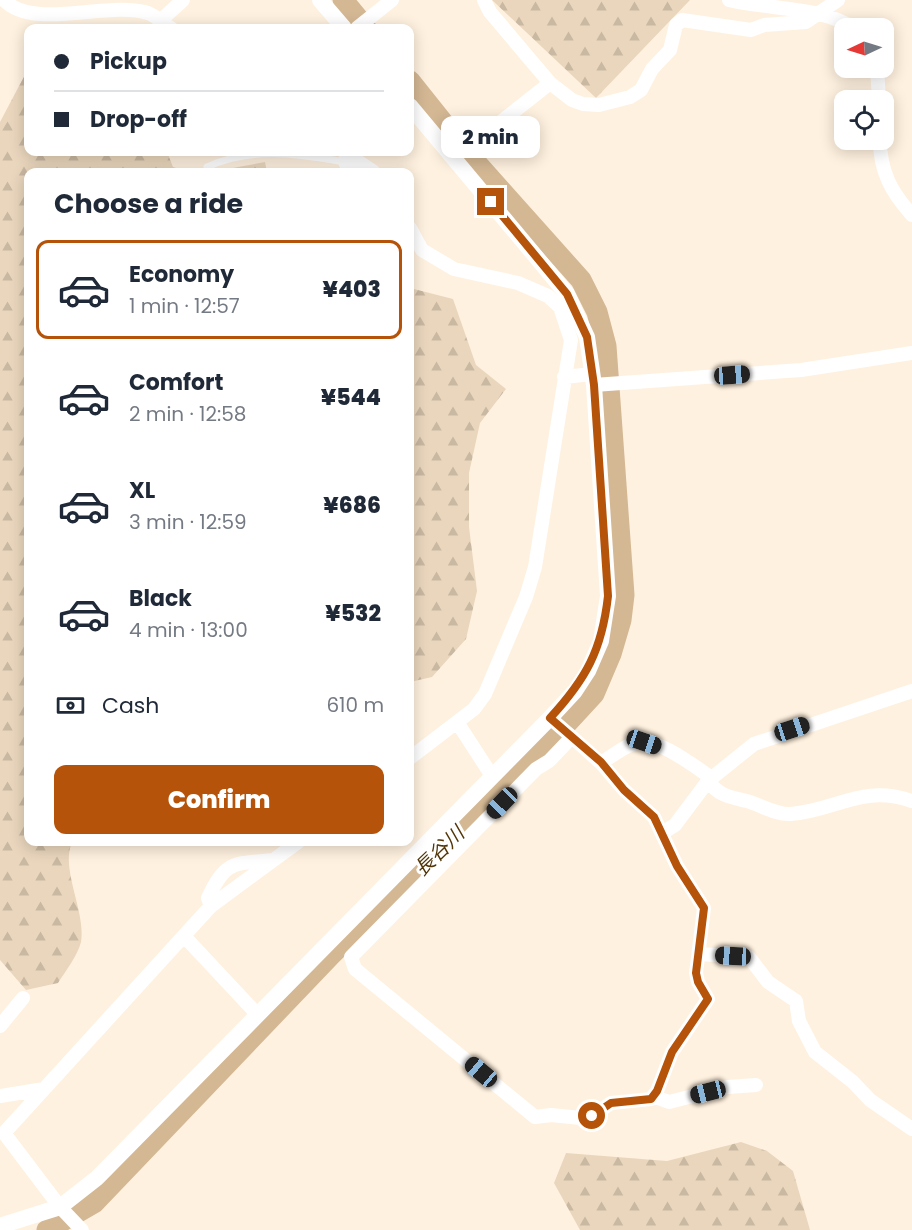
<!DOCTYPE html>
<meta charset="utf-8">
<style>
:root{--surface:#fff;--page:#f2f2f3;--text:#1f2937;--muted:#747a83;--line:#e0e1e3;--accent:#b45309}
body{margin:0;font-family:Poppins,"Noto Sans JP",sans-serif;background:var(--page);color:var(--text);height:100vh;display:flex;flex-direction:column;font-size:22px;white-space:nowrap}
*{box-sizing:border-box;margin:0}
p{font-size:20px;color:var(--muted)}
.icon{flex:none;width:33px;height:33px;fill:none;stroke:currentColor;stroke-width:2;stroke-linecap:round;stroke-linejoin:round}
.map{position:relative;flex:1;overflow:hidden}
.panel{position:absolute;left:24px;top:168px;width:390px;height:678px;display:flex;flex-direction:column;background:var(--surface);border-radius:12px;box-shadow:0 3px 15px #0003}
.panel>*{flex:none}
.guide{position:absolute;left:24px;top:24px;width:390px;height:132px;border-radius:12px;box-shadow:0 3px 15px #0003;display:grid;align-content:center;height:132px;padding:0 30px;background:var(--surface)}
.needle{width:39px;rotate:266deg}
.fabs{position:absolute;left:834px;top:18px;display:grid;gap:12px}
.fabs a{display:grid;place-items:center;width:60px;height:60px;border-radius:12px;background:var(--surface);box-shadow:0 3px 15px #0003;font-size:30px}
.end{position:absolute;width:27px;height:27px;margin:-14px;border:8px solid #b45309;background:#fff;box-shadow:0 0 0 3px #fff}
.from{border-radius:50%}
.bubble{position:absolute;height:42px;border-radius:12px;background:var(--surface);box-shadow:0 3px 15px #0003;font-size:20px;font-weight:800;line-height:42px;text-align:center}
.car{position:absolute;width:18px;height:36px;margin:-18px -9px;border-radius:8px;box-shadow:0 0 4px 2px #0007;background:linear-gradient(#222 24%,#8ab4d8 0 40%,#222 0 76%,#8ab4d8 0 86%,#222 0)}
.guide b{display:flex;align-items:center;gap:21px;height:57px;font-size:22px}
.guide b+b{border-top:2px solid var(--line)}
.guide i{width:15px;height:15px;background:var(--text)}
ul{padding:0;list-style:none}
li{display:flex;align-items:center;gap:18px;height:99px;margin:0 12px 9px;padding:0 18px;border:3px solid transparent;border-radius:12px}
li div{flex:1}
li b{display:block;font-size:22px}
li em{font-style:normal;font-weight:800}
li.selected{border-color:var(--accent)}
li>.icon{width:54px;height:54px;stroke-width:1.5}
h2{padding:0 30px;font-size:27px;line-height:72px}
.pay{display:flex;align-items:center;gap:15px;height:66px;padding:0 30px;font-size:22px}
.pay p{margin-inline-start:auto}
.primary-button{display:flex;gap:12px;margin-top:auto;padding:12px 30px}
.primary-button a{flex:1;height:69px;border-radius:12px;background:var(--accent);color:#fff;font-size:24px;font-weight:800;line-height:69px;text-align:center}
.map>svg:first-child{display:block}
</style>
<div class="map">
<svg width="912" height="1230" viewBox="0 0 912 1230">
<defs>
<pattern id="forest-firs" width="22" height="20" patternUnits="userSpaceOnUse" patternTransform="scale(1.5)"><rect width="22" height="20" fill="#ead6bd"/><path d="M5 1l3.5 6h-7zM16 11l3.5 6h-7z" fill="#c9b8a2"/></pattern>
</defs>
<rect width="100%" height="100%" fill="#fff1df"/>
<path fill="url(#forest-firs)" d="M492 0H690L596 98Z
M28 69V152H167L173 167 189 172H28V842H72C60 869 86 911 81 942 78 955 65 972 58 983L26 990 0 960V122Z
M265 162 267 172H211Z
M410 288 453 299 476 365 506 389 480 423 469 473V527L477 591 466 639 432 677 410 682Z
M741 1142 767 1151 793 1171 810 1230H580L554 1183 566 1153 667 1161Z"/>
<g fill="none" stroke-linecap="round" stroke-linejoin="round">
<path stroke="#d4b894" stroke-width="21" d="M343 0 366 28
M47 1230 94 1203 331 955 547 745 594 694 611 654 621 620 624 595 606 346 597 312 581 280 465 150 410 81"/>
<path stroke="#fff" stroke-width="7" d="M207 167C253 146 297 154 345 162"/>
<path stroke="#fff" stroke-width="14" d="M4 0C34 31 109 0 148 13 156 16 164 24 171 28
M484 0 490 12 550 83 572 100 583 104 599 105 630 97 641 90 652 69 670 50 676 25 682 20 751 30 764 25 806 22 838 0
M729 0C765 9 824 7 853 28
M160 21 183 0
M357 28 392 0
M877 68 879 100
M880 140C880 171 891 192 912 215
M481 144 483 136 550 83
M344 152 374 172
M347 154 345 162 350 172
M410 228 422 250 454 269 518 283 548 296 560 307 571 340 535 567 526 597 485 694 474 709 410 758
M564 377 592 374
M594 385 801 370 912 353
M550 718 572 737 549 761 536 769 351 957 355 969 535 1117 551 1115 581 1118 592 1116 611 1103 651 1099 657 1091 672 1052 708 999 698 982 696 973 704 908 677 866 654 817 624 790 601 763 572 737
M457 722 492 776
M601 763C612 756 627 744 639 742 660 739 695 767 712 778
M708 781C719 796 730 797 747 801 761 805 776 815 791 814 838 810 862 784 912 801
M662 833 675 825 708 781 754 744 912 691
M211 906 208 898C226 860 233 864 273 860
M184 936 257 1014
M699 954 749 957 768 982 796 1001 799 1021 815 1052 853 1082 870 1100 912 1129
M0 1026 23 998
M0 1096 44 1089
M653 1096 669 1102 728 1087 756 1085
M82 1230 60 1207 4 1133 211 906 298 842"/>
<path stroke="#fff" stroke-width="16" d="M320 0 344 28
M0 1226 60 1207 97 1178 550 718 575 691 588 671 601 641 608 596 594 385 587 337 567 294 410 106"/>
</g>
<g fill="none" stroke-linecap="round" stroke-linejoin="round">
<path stroke="#b45309" stroke-width="8" d="M491 202 567 294 587 337 594 385 608 596C602 650 586 679 550 718L601 762 624 790 654 817 677 866 704 908 696 973 698 982 708 999 672 1052 657 1091 651 1099 611 1103 592 1116"/>
</g>
<g text-anchor="middle" dominant-baseline="central" stroke-width="6" stroke-linejoin="round" paint-order="stroke">
<g font-size="20" font-style="italic" fill="#533608" stroke="#fff">
<text transform="translate(439 851) rotate(-44)">長谷川</text>
</g>
</g>
</svg>
<div class="fabs">
<a><svg class="needle" viewBox="-14 -14 28 28"><path d="M0-13l5 13h-10z" fill="#e53935"/><path d="M0 13l5-13h-10z" fill="#747a83"/></svg></a>
<a><svg class="icon" aria-label="locate" viewBox="0 0 24 24"><circle cx="12" cy="12" r="6"/><path d="M12 2v4M12 18v4M2 12h4M18 12h4"/></svg></a>
</div>
<i class="end from" style="left:592px;top:1116px"></i>
<i class="end" style="left:491px;top:202px"></i>
<div class="bubble" style="left:441px;top:116px;width:99px">2 min</div>
<i class="car" style="left:732px;top:375px;rotate:86deg"></i>
<i class="car" style="left:792px;top:729px;rotate:72deg"></i>
<i class="car" style="left:644px;top:742px;rotate:109deg"></i>
<i class="car" style="left:502px;top:803px;rotate:224deg"></i>
<i class="car" style="left:733px;top:956px;rotate:273deg"></i>
<i class="car" style="left:481px;top:1072px;rotate:310deg"></i>
<i class="car" style="left:708px;top:1092px;rotate:256deg"></i>
<div class="guide">
<b><i class="from"></i>Pickup</b>
<b><i></i>Drop-off</b>
</div>
<section class="panel">
<h2>Choose a ride</h2>
<ul>
<li class="selected"><svg class="icon" aria-label="car" viewBox="0 0 24 24"><path d="M5 17H2v-5l4-1 3-4h7l3 4 3 1v5h-3M9 17h6M6 11h13"/><circle cx="7" cy="17" r="2"/><circle cx="17" cy="17" r="2"/></svg><div><b>Economy</b><p>1 min · 12:57</p></div><em>¥403</em></li>
<li><svg class="icon" aria-label="car" viewBox="0 0 24 24"><path d="M5 17H2v-5l4-1 3-4h7l3 4 3 1v5h-3M9 17h6M6 11h13"/><circle cx="7" cy="17" r="2"/><circle cx="17" cy="17" r="2"/></svg><div><b>Comfort</b><p>2 min · 12:58</p></div><em>¥544</em></li>
<li><svg class="icon" aria-label="car" viewBox="0 0 24 24"><path d="M5 17H2v-5l4-1 3-4h7l3 4 3 1v5h-3M9 17h6M6 11h13"/><circle cx="7" cy="17" r="2"/><circle cx="17" cy="17" r="2"/></svg><div><b>XL</b><p>3 min · 12:59</p></div><em>¥686</em></li>
<li><svg class="icon" aria-label="car" viewBox="0 0 24 24"><path d="M5 17H2v-5l4-1 3-4h7l3 4 3 1v5h-3M9 17h6M6 11h13"/><circle cx="7" cy="17" r="2"/><circle cx="17" cy="17" r="2"/></svg><div><b>Black</b><p>4 min · 13:00</p></div><em>¥532</em></li>
</ul>
<div class="pay"><svg class="icon" aria-label="cash" viewBox="0 0 24 24"><path d="M3 7h18v10H3z"/><circle cx="12" cy="12" r="2"/></svg>Cash<p>610 m</p></div>
<div class="primary-button"><a>Confirm</a></div>
</section>
</div>
